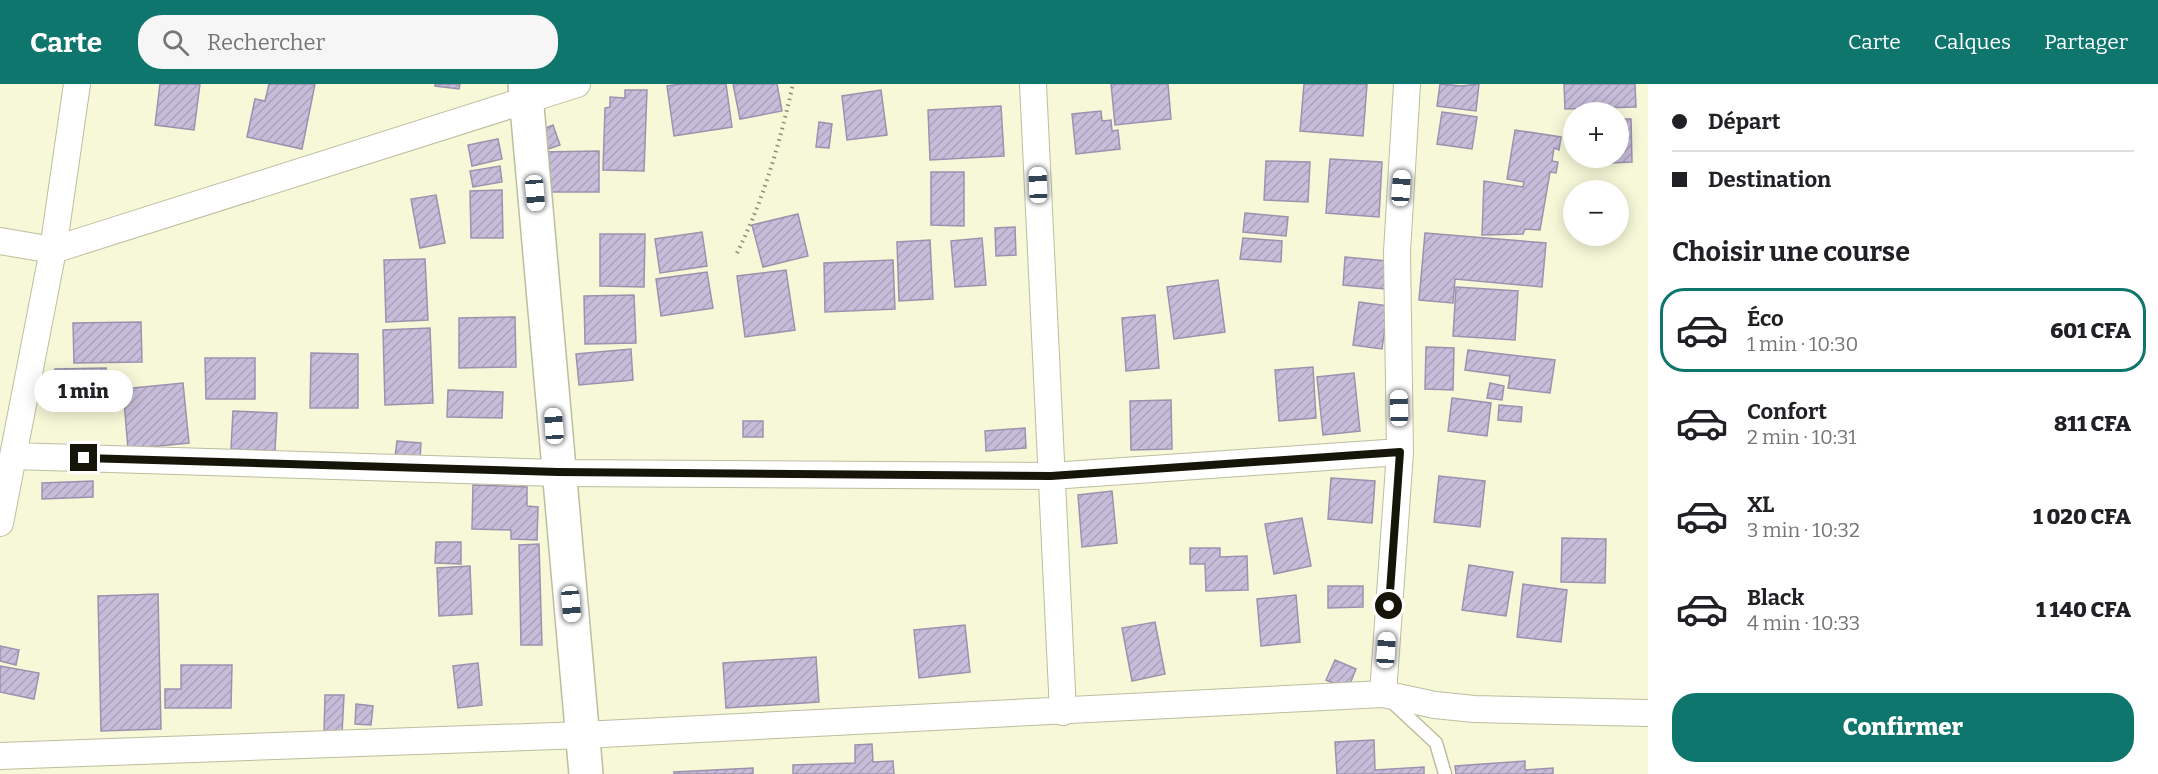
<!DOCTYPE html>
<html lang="fr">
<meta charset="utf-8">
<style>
:root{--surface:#fff;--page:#f6f6f6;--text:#202124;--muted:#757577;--line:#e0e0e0;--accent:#0f766e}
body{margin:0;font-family:Bitter,serif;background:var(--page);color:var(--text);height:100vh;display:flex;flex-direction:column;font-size:22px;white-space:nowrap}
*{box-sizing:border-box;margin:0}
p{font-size:20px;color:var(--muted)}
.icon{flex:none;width:33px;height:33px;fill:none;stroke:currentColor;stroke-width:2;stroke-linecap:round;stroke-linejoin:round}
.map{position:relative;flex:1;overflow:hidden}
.sheet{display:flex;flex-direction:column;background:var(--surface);width:510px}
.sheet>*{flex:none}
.top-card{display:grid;align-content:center;height:132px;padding:0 24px;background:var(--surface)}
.controls{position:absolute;left:1563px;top:18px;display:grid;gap:12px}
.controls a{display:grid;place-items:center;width:66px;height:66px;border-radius:50%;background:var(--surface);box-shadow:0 3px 15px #0003;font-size:30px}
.end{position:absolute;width:27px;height:27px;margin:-14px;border:8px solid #15150a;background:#fff;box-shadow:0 0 0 3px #fff}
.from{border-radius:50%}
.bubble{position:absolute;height:42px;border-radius:21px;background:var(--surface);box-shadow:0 3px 15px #0003;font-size:20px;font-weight:800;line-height:42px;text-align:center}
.car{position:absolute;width:18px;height:36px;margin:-18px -9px;border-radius:8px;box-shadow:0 0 4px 2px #0007;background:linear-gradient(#fff 24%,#345 0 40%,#fff 0 76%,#345 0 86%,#fff 0)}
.top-card b{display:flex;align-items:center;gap:21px;height:57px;font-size:22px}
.top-card b+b{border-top:2px solid var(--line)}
.top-card i{width:15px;height:15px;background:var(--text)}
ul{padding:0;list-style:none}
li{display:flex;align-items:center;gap:18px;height:84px;margin:0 12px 9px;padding:0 12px;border:3px solid transparent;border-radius:24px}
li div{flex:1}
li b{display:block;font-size:22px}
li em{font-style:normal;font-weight:800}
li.current{border-color:var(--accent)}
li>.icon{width:54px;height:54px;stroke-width:1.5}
h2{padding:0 24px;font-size:27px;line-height:72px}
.cta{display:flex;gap:12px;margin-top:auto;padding:12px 24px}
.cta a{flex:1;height:69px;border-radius:24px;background:var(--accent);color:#fff;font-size:24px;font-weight:800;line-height:69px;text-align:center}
header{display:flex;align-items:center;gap:36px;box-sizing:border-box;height:84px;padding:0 30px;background:var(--accent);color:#fff}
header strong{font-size:28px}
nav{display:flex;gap:33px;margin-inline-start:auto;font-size:21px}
.search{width:420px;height:54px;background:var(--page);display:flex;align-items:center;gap:15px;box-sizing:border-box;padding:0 21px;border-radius:24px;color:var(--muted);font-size:22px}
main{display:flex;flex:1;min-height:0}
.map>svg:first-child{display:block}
</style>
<header>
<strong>Carte</strong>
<div class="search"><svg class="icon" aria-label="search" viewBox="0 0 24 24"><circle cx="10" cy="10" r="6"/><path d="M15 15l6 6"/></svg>Rechercher</div>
<nav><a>Carte</a><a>Calques</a><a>Partager</a></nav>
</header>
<main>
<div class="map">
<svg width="1648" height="690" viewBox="0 0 1648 690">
<defs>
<pattern id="building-hatch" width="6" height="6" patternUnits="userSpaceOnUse" patternTransform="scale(1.5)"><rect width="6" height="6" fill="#c7bdda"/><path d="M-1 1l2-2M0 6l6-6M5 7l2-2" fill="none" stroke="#aaa2ba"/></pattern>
</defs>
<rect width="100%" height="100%" fill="#f6f8d8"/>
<path fill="url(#building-hatch)" stroke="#9c92ae" stroke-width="1.5" d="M160 0H200L194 46 155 41Z
M269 0H315L302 65 247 53 255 15 265 17Z
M435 0H460L459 5 435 2Z
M681 0H726L732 43 674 52 667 2Z
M733 0H777L782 27 740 35Z
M1111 0H1168L1171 35 1115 41Z
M1304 0H1367L1363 52 1300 47Z
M1440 0 1461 2 1479 0 1476 27 1437 22Z
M1564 0H1635L1636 23 1565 25Z
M625 6H647L644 87 603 86 605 24 610 23V13L625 14Z
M881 6 887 51 847 56 842 12Z
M1001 22 1004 72 930 76 928 26Z
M1101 27 1102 37 1111 36 1112 47 1118 46 1120 65 1076 70 1072 30Z
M1442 28 1477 33 1472 65 1437 60Z
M1618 35H1631L1632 78 1589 80V74H1618Z
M819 38 832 40 829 64 816 63Z
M553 41 560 61 548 65 541 46Z
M1515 46 1561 53 1559 66 1554 64 1552 77 1558 78 1556 89 1550 88 1540 146 1525 145 1523 150 1482 151 1484 97 1523 103 1524 98 1507 95Z
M498 55 502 75 472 82 468 61Z
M599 67V108H543V68Z
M1330 75 1382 78 1379 133 1326 129Z
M1266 77 1310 78 1308 118 1264 116Z
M500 82 502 98 473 103 470 87Z
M931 88H964V142L931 141Z
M502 106 503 154H471L470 107Z
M436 111 445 159 420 164 411 115Z
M1245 129 1288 133 1286 152 1243 148Z
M798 130 808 172 763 183 752 141Z
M1015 143 1016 171 996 172 995 144Z
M702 148 707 182 660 189 655 155Z
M1425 149 1546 159 1542 203 1455 195 1453 219 1419 216Z
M600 150H645L644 203 600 202Z
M982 154 986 201 955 203 951 157Z
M1243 154 1282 157 1281 178 1240 175Z
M930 156 933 215 899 217 897 158Z
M1345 173 1387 177 1385 205 1343 201Z
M425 175 428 236 386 238 384 176Z
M893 176 895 225 825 228 824 179Z
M786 186 795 246 745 253 737 192Z
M707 188 713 224 661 232 656 195Z
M1218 196 1225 248 1174 255 1167 203Z
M1456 203 1518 207 1515 256 1453 252Z
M634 211 636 259 585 260 584 212Z
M1359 218 1388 222 1382 265 1353 261Z
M1155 231 1159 284 1126 287 1122 234Z
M515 233 516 283 459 284V234Z
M141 238 142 278 74 279 73 239Z
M430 244 433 319 385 321 383 246Z
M1426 263 1454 264 1453 306 1425 305Z
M631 265 633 296 579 301 576 270Z
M1468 266 1555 276 1550 309 1508 304 1510 292 1465 286Z
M311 269 358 270V324H310Z
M205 274H255V315H206Z
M1313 283 1316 334 1279 337 1275 286Z
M106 284V322H56L55 285Z
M1354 289 1360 347 1323 351 1317 293Z
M183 299 189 359 128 365 123 305Z
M1490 299 1504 302 1502 316 1487 314Z
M448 306 503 308 502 334 447 333Z
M1452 314 1491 319 1487 352 1448 347Z
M1171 316 1172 365 1131 366 1130 317Z
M1499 321 1522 323 1521 338 1498 336Z
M233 327 277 329 275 367 231 365Z
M743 337H763V353H743Z
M1025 344 1026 364 986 367 985 347Z
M397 357 421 359 420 375 395 373Z
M1439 392 1485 397 1480 443 1434 438Z
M1331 394 1375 397 1372 439 1328 435Z
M93 397V413L42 415V399Z
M473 401 527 403V422L538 423 537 456 511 455V446L472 445Z
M1112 407 1117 459 1082 463 1078 411Z
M1302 434 1311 482 1274 490 1265 440Z
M1562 454 1606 455 1605 499 1561 498Z
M436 458H461V480L435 479Z
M539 460 542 561H521L519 461Z
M1190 464H1220V473L1247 472 1248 506 1206 507 1205 480H1190Z
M1469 481 1513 488 1506 532 1462 526Z
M470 482 472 530 439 532 437 484Z
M1523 500 1567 506 1561 558 1517 553Z
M1328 502H1363V523L1328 524Z
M158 510 161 645 101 647 98 512Z
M1296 511 1300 558 1261 562 1257 515Z
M1155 538 1165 590 1132 597 1122 544Z
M965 541 970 588 919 594 914 546Z
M0 562 19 566 16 581 0 577Z
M816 573 819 618 726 624 723 579Z
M1335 576 1356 585 1348 605 1326 596Z
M478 579 482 621 458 624 453 582Z
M181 581H232L231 624H165V605H181Z
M0 582 39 589 34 615 0 608Z
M325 611H344L342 650 324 649Z
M356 620 373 622 371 641 355 640Z
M1374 656 1375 686 1424 683V690H1337L1335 658Z
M872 660 873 678 893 677 894 690H793V681L855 679V661Z
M1525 677V686L1553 684V690H1456L1455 682Z
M753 684V690H674V688Z"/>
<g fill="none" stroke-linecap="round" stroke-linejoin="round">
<g stroke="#bcbe9f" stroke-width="15">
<path id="lane" d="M1390 616 1436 659 1445 690"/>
</g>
<g stroke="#bcbe9f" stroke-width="28">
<path id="street" d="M1033 0 1063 628
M0 157 53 166 577 0
M13 372 558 389 1051 392 1400 368
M0 439 53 166 77 0
M1383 610 1400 368 1397 168 1407 0
M0 672 583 651 1383 610 1435 621 1474 625 1648 629"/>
</g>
<g stroke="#bcbe9f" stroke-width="36">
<path id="secondary" d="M525 0 586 690"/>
</g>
<path stroke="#8c8d77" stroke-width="4" stroke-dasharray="1.5 4.5" stroke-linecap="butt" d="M737 169C764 115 780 58 793 0"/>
<use href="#lane" stroke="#fff" stroke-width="12"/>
<use href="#street" stroke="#fff" stroke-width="26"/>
<use href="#secondary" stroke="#fff" stroke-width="33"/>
</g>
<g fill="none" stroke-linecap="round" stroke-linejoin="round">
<path stroke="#15150a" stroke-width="8" d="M84 374 558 388 1051 392 1400 368 1389 522"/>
</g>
</svg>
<div class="controls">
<a>+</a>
<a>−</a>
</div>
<i class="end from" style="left:1389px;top:522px"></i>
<i class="end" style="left:84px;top:374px"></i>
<div class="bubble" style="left:34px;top:286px;width:99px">1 min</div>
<i class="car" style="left:1038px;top:101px;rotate:358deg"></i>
<i class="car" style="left:1401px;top:104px;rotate:4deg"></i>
<i class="car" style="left:535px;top:109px;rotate:175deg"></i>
<i class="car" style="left:1399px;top:324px;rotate:359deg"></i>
<i class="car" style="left:554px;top:342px;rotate:356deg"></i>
<i class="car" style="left:571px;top:520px;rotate:175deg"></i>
<i class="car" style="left:1386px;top:566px;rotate:4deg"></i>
</div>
<section class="sheet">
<div class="top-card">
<b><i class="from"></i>Départ</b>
<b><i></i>Destination</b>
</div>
<h2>Choisir une course</h2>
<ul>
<li class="current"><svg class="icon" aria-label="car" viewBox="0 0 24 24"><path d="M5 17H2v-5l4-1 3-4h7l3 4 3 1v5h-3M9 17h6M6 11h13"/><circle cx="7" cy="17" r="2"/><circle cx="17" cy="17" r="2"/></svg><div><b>Éco</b><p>1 min · 10:30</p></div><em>601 CFA</em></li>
<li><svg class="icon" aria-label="car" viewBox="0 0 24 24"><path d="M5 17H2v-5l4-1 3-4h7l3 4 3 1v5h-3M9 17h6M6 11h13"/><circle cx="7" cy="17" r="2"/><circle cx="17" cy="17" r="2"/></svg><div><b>Confort</b><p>2 min · 10:31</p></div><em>811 CFA</em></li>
<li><svg class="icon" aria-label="car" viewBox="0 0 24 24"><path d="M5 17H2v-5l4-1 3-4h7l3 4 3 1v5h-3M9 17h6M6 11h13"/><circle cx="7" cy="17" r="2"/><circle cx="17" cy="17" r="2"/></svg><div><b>XL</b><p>3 min · 10:32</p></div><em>1 020 CFA</em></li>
<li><svg class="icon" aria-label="car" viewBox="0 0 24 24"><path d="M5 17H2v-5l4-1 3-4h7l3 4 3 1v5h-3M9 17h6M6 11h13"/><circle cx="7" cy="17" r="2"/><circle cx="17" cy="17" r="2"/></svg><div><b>Black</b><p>4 min · 10:33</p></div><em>1 140 CFA</em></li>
</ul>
<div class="cta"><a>Confirmer</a></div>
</section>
</main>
